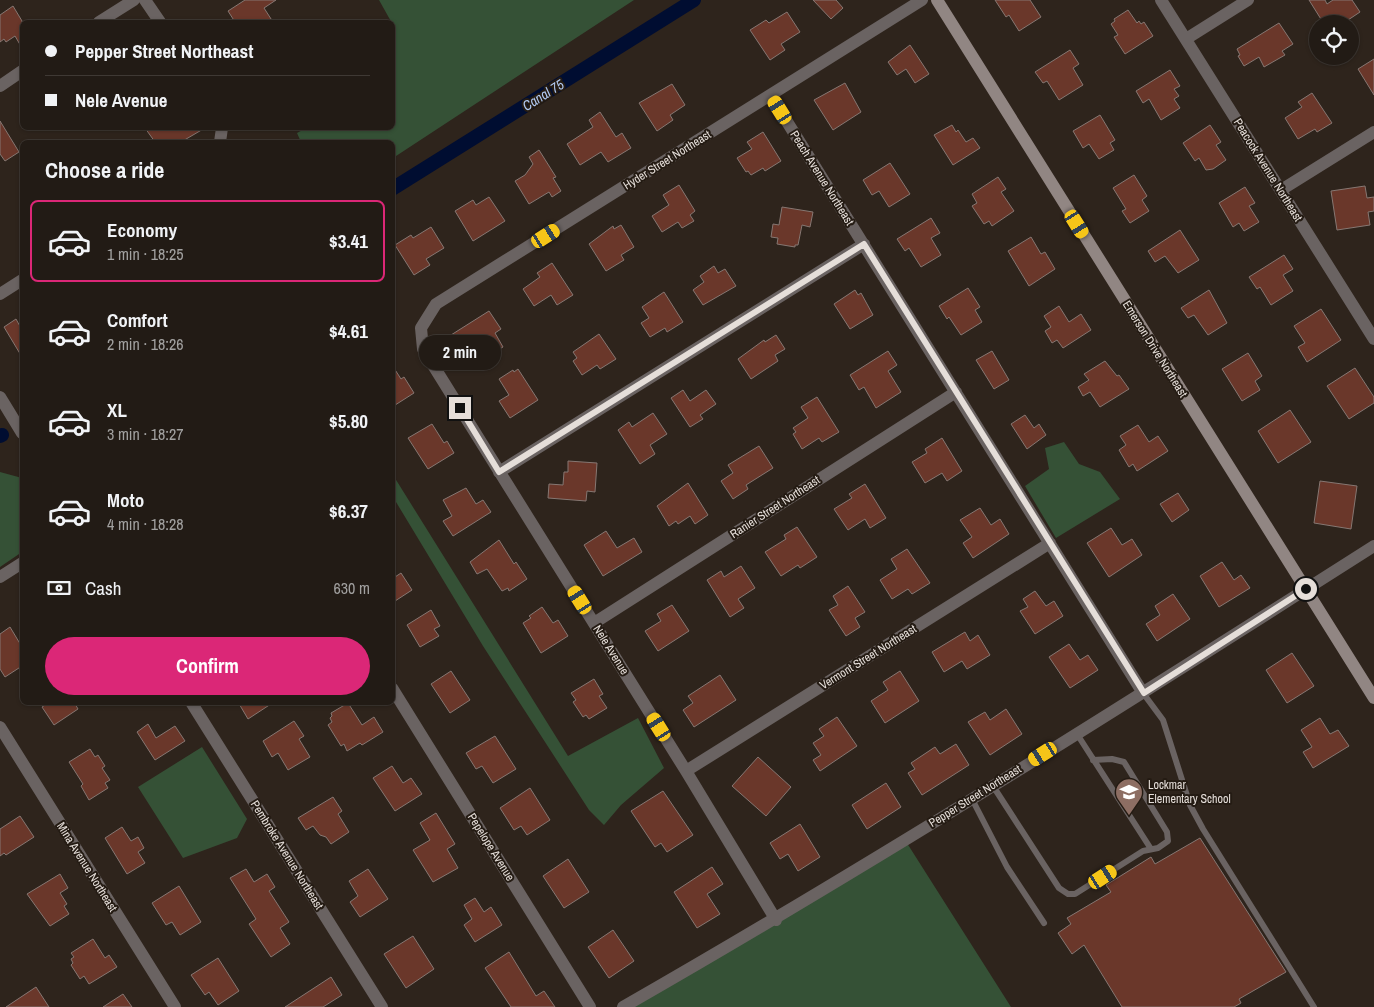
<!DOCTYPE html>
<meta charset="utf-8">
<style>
:root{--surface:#221b15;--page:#2e2822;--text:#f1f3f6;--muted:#a2a1a0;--line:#3f3934;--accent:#db2777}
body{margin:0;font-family:"Archivo Narrow",sans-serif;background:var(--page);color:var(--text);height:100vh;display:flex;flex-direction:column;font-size:19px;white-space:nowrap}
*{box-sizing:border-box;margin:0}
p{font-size:16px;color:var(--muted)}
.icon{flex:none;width:28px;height:28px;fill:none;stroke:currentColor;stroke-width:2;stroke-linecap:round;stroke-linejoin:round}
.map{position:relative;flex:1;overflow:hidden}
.sheet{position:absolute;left:20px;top:140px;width:375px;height:565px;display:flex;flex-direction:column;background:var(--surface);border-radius:8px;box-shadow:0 1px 4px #0004,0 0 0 1px var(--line)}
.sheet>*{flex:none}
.hud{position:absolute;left:20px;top:20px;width:375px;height:110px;border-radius:8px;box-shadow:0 1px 4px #0004,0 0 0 1px var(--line);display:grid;align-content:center;height:110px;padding:0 25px;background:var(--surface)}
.buttons{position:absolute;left:1309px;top:15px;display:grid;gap:10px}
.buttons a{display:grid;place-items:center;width:50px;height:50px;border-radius:50%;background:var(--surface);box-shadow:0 1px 4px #0004,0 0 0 1px var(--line);font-size:25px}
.end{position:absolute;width:22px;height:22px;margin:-11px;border:6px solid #e5ded9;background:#111;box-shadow:0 0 0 2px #111}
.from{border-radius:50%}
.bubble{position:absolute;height:35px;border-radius:18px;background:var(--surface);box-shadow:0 1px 4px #0004,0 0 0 1px var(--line);font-size:16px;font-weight:700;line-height:35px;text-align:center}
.car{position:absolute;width:15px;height:30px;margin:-15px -8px;border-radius:6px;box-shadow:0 0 4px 1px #0007;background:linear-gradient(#f5c518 24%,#345 0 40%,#f5c518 0 76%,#345 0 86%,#f5c518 0)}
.hud b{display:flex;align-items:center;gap:18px;height:48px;font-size:19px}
.hud b+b{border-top:1px solid var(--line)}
.hud i{width:12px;height:12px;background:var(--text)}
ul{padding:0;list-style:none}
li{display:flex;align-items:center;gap:15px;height:82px;margin:0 10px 8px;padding:0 15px;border:2px solid transparent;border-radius:8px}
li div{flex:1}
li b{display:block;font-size:19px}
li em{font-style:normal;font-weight:700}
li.on{border-color:var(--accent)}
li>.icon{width:45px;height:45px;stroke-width:1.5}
h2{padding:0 25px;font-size:22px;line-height:60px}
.pay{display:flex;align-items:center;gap:12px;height:55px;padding:0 25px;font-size:19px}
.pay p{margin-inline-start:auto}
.button{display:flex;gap:10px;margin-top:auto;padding:10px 25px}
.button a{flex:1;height:58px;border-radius:30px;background:var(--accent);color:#fff;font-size:20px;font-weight:700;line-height:58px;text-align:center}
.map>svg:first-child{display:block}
</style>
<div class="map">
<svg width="1374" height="1007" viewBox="0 0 1374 1007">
<rect width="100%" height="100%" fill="#2e241c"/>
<path fill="#355136" d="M379 0H634L393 158 392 142H301L297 133 306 128H392L393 25Z
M1064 442 1079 464 1100 472 1120 499 1056 538 1025 486 1049 469 1045 448Z
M0 472 22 478V552L0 567Z
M393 475 568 756 638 718 664 768 621 805 604 825 589 810 483 646 393 497Z
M202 747 247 819 237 838 183 858 138 787Z
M905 840 1011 1007H621Z"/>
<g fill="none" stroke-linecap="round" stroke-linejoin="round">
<path stroke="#000d31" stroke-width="14" d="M392 189 694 0
M0 436 2 435"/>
</g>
<path fill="#6a372a" stroke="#867772" d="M245 0H276L264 8 273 22H235L228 11Z
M813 0H836L843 8 831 19Z
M995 0H1030L1041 17 1019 31 1009 15 1006 17Z
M1309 0H1325L1327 4 1333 0H1352L1360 12 1342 24H1324Z
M13 6 22 21V48L15 36 6 42 4 39 0 42V15Z
M1128 10 1137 23 1139 21 1141 24 1144 22 1153 36 1125 54 1114 37 1118 35 1111 24 1115 21 1114 19Z
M787 12 800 32 781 44 785 50 770 60 750 30 766 20 769 23Z
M1279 23 1293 44 1282 51 1285 55 1264 67 1259 57 1244 66 1238 56 1240 55 1237 49Z
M910 45 929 74 915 83 906 69 897 75 888 62Z
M1070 50 1079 64 1073 68 1083 85 1059 100 1047 81 1043 83 1035 72Z
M1374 59V95L1358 69Z
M1170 70 1180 86 1174 89 1179 96 1174 99 1180 108 1161 120 1149 99 1143 103 1136 91Z
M845 83 861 112 833 130 814 100Z
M672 84 685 105 670 115 673 120 657 131 639 103Z
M1312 93 1332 123 1317 132 1315 129 1298 139 1285 118 1302 107 1298 102Z
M600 112 616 137 622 133 631 148 608 162 601 152 580 165 567 144 593 127 589 120Z
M1100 115 1115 140 1110 143 1114 150 1099 159 1089 144 1083 148 1073 131Z
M0 121 19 152 5 161 0 154Z
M952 125 956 132 958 130 966 142 973 138 980 148 953 165 934 135Z
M1210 125 1221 142 1216 145 1226 160 1213 169 1206 170 1199 158 1195 161 1183 143Z
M145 128H205L181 142H155Z
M763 132 781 161 765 171 763 168 751 175 748 171 746 172 737 158 752 149 747 142Z
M539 150 556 177 553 178 561 191 552 197 549 192 529 204 515 181 525 175 533 164 529 157Z
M890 163 910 194 889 207 879 191 872 195 863 180Z
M1134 175 1147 196 1142 200 1149 211 1130 223 1122 211 1126 209 1113 188Z
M998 177 1006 189 1001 192 1014 211 992 226 989 221 984 224 972 206 977 203 972 194Z
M679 185 695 211 690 215 694 221 682 228 678 222 662 232 652 216 669 205 663 195Z
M1365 186 1367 198 1374 197V211L1368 212 1370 225 1337 230 1331 191Z
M1245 187 1255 203 1249 206 1259 222 1244 231 1239 223 1233 227 1219 203Z
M489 197 505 221 473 241 455 211 473 200 476 205Z
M782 207 813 212 810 227 802 225 798 245H795V247L777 244 778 238 771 237 773 224 779 225Z
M931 218 940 233 931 238 941 255 921 267 909 248 905 251 897 239Z
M621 225 634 247 621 255 624 260 606 271 589 244 613 226 614 229Z
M431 227 444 248 426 259 430 265 414 275 395 245 411 235 413 238Z
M1180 230 1199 260 1178 273 1165 256 1155 262 1148 251Z
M1031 237 1041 254 1045 252 1055 269 1029 286 1008 251Z
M1284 255 1293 269 1283 275 1293 291 1271 305 1260 287 1257 289 1249 277Z
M552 263 573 295 557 305 551 295 534 306 523 289 540 277 537 273Z
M714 266 718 273 725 269 736 286 703 305 693 290 704 282 700 276Z
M968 288 980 307 975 310 982 322 961 335 949 317 947 319 939 306Z
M855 290 858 295 861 293 873 315 850 329 834 304Z
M1209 290 1227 323 1208 335 1194 315 1188 318 1181 308Z
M664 292 683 322 667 332 665 328 650 337 641 323 649 318 642 307Z
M1059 306 1069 322 1081 314 1091 330 1063 348 1057 340 1052 343 1045 331 1051 327 1044 316Z
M1321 309 1341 340 1307 362 1298 347 1305 343 1294 326Z
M489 311 501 329 495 333 503 347 478 362 468 345 462 349 451 335Z
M16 319 22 330V357L4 327Z
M599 334 616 359 600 369 597 365 582 375 573 361 577 358 573 352Z
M776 335 785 349 775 355 778 361 751 379 738 359 764 340 765 342Z
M888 351 897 365 888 371 901 392 876 408 864 387 859 390 850 375Z
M992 351 1009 380 994 389 976 360Z
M1248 353 1262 376 1255 381 1260 390 1242 401 1222 369Z
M1105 361 1117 376 1119 375 1129 389 1100 407 1090 392 1083 396 1078 387 1089 380 1084 374Z
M392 365 401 379 404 377 414 393 392 407Z
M1355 368 1374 397V403L1349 419 1327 386Z
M518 369 538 400 510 418 499 401 509 395 499 379 513 370 514 372Z
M683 390 690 401 706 390 716 404 700 415 703 419 690 427 671 398Z
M817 397 839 432 822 442 819 438 802 449 793 434 796 432 793 428 808 418 801 407Z
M1290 410 1311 442 1278 463 1258 431Z
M653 413 667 434 650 445 655 454 640 464 618 430 629 422 632 427Z
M1025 415 1034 428 1039 424 1046 435 1027 449 1011 424Z
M432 424 444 443 447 441 454 453 428 469 408 438Z
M1138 425 1149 442 1158 436 1168 451 1137 471 1133 464 1129 467 1119 450 1126 445 1120 436Z
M942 438 962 471 947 481 942 473 925 483 912 462 927 453 925 449Z
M759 446 773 468 746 485 748 489 733 499 721 481 733 473 728 465Z
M568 461 597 463 595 492 587 491 586 501 548 498 549 484 563 485 564 472H568Z
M1320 481 1357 486 1351 529 1314 523Z
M688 483 708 515 695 524 690 516 678 524 676 521 669 526 657 506Z
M865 484 886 518 870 528 865 519 848 530 834 509 852 498 849 494Z
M466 488 476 504 483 500 491 512 453 536 443 521 452 516 443 500Z
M1178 493 1189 510 1172 522 1160 504Z
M980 508 991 525 1000 519 1009 534 973 558 963 543 972 537 960 520Z
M797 527 817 557 800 568 798 565 781 576 765 552 786 539 784 535Z
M1111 528 1122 545 1132 539 1142 555 1109 577 1087 543Z
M606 531 617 548 634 538 642 552 603 576 584 545Z
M499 540 514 564 516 562 527 579 509 591 508 588 502 591 487 569 477 574 470 562Z
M907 549 930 583 912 594 908 589 892 599 880 580 897 569 891 559Z
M1222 562 1234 580 1241 575 1250 588 1219 607 1200 576Z
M741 566 755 588 738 599 744 608 730 617 707 580 721 571 724 577Z
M401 573 412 590 392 603V579Z
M848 586 865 612 855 618 860 627 846 636 829 610 838 605 833 596Z
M1035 591 1046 606 1054 601 1063 616 1035 634 1020 611 1028 607 1023 599Z
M1173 594 1190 619 1157 641 1146 624 1160 615 1155 606Z
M672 605 689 631 658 651 645 631 661 621 657 614Z
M542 607 553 623 558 620 568 636 541 653 523 623 531 618 529 616Z
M431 610 440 626 434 629 439 636 420 647 407 625Z
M10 627 22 647V666L5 677 0 669V634Z
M965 632 970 641 978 635 990 655 967 669 962 661 944 672 932 652Z
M1069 644 1080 660 1088 655 1098 670 1070 688 1049 657Z
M1292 653 1314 686 1287 703 1266 670Z
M451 671 470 700 450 713 431 684Z
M900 671 919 701 885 723 871 701 888 690 883 682Z
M720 675 736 700 694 727 683 710 693 703 688 696Z
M594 679 603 694 599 696 607 708 589 719 586 715 583 717 573 702 576 700 571 693Z
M50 702H74L78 709 54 725 42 707Z
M238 702H274L248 719Z
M348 703 362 725 374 717 383 732 362 745 360 743 347 751 344 744 341 746 328 725 332 722 330 718 332 716 331 713Z
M1006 709 1022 734 990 755 968 722 985 712 990 720Z
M837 717 857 746 820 771 813 760 821 755 813 743 824 736 819 729Z
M1320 718 1330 734 1338 730 1349 746 1313 768 1303 752 1312 747 1301 730Z
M294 721 304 736 299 739 310 757 288 770 278 753 272 757 263 741Z
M148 724 156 738 175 726 185 741 155 760 137 732Z
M495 736 516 769 493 783 482 766 476 769 466 753Z
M956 744 969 765 922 795 908 773 915 769 911 763 935 747 940 754Z
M90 749 95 757 98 755 105 766 102 768 110 780 105 783 108 788 89 800 81 786 83 784 69 762Z
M758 757 791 787 766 816 732 786Z
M392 766 403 783 411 778 422 794 395 811 373 778Z
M886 783 901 807 867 829 852 805Z
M530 788 550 820 527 835 521 826 514 830 500 808Z
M663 791 693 835 667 852 661 843 655 847 631 811Z
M333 797 342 811 338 814 349 832 331 844 326 837 320 835 313 826 306 830 298 818Z
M436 813 455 844 447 849 458 868 433 882 413 850 430 840 420 823Z
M20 816 34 837 6 855 4 853 0 856V829Z
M800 824 820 857 798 871 788 854 780 859 770 843Z
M122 827 131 841 138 837 144 848 138 852 145 863 127 874 105 838Z
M1200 838 1286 972 1239 999 1241 1003 1234 1007H1122L1084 945 1072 954 1058 933 1071 924 1067 918 1111 892 1106 885 1151 857 1155 864Z
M568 859 589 892 564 908 543 876Z
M712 867 723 884 707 894 720 914 697 928 674 892Z
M246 869 254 882 267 874 275 887 269 891 289 922 280 928 290 944 271 957 249 924 256 919 230 878Z
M368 869 388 899 360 917 350 902 358 896 349 881Z
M60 874 68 888 60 893 67 904 64 906 69 914 50 926 27 894Z
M179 886 201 922 180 935 172 922 166 925 152 903Z
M475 898 484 912 491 907 502 925 475 942 464 925 472 919 464 905Z
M613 930 634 961 609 978 588 947Z
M413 936 434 969 406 988 384 954Z
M93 939 105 958 109 955 117 967 89 984 84 976 80 979 71 965 73 963 71 959 74 957 71 953Z
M509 952 536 996 544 991 555 1007H511L485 968Z
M218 958 239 991 218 1005 209 992 205 995 191 975Z
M331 977 342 995 323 1007H285Z
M36 987 49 1007H6Z
M123 994 132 1007H103Z"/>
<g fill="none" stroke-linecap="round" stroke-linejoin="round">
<path stroke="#6a6362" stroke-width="6" d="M1143 693 1163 720 1190 805 1203 829 1314 1007
M1077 734 1151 849
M993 786 1059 888 1068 894H1075L1143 851 1158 848 1168 841 1167 832 1124 762 1112 759 1093 760
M972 799 1007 867 1044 923"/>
<path stroke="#6a6362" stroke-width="12" d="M145 0 160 22
M1161 0 1374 339
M99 22 134 0
M1186 39 1248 0
M0 86 22 71
M771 96 1143 693
M220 142 222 128
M1281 190 1374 132
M0 294 22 280
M0 397 22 433
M499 472 864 244
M0 577 22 563
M594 623 956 392
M392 688 590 1007
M191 702 382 1007
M0 727 175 1007
M686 771 1050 543
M776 920 686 771 423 349 421 328 436 304 922 0
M623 1007C878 861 1126 704 1374 546"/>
<path stroke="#918683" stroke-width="12" d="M937 0 1374 698"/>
</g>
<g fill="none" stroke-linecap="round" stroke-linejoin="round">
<path stroke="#e5ded9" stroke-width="6" d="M460 408 499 472 864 244 1144 693 1306 589"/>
</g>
<defs>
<g id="school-pin" transform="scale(1.4375)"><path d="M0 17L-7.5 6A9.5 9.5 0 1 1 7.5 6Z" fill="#8d6e63" stroke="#241b13"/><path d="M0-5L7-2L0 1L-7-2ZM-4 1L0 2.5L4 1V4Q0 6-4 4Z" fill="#fff"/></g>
</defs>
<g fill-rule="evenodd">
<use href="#school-pin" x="1129" y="792"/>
</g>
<g text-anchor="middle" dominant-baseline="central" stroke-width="4" stroke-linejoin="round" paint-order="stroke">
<g font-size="12" fill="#e5ded9" stroke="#241b13">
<text transform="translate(667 160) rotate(-32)">Hyder Street Northeast</text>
<text transform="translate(1268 170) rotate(58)">Peacock Avenue Northeast</text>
<text transform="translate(822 178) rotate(58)">Peach Avenue Northeast</text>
<text transform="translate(1155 349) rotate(58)">Emerson Drive Northeast</text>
<text transform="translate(775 507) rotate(-33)">Ranier Street Northeast</text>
<text transform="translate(611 650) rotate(58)">Nele Avenue</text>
<text transform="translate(868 657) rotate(-32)">Vermont Street Northeast</text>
<text transform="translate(975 796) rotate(-32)">Pepper Street Northeast</text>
<text transform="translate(491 847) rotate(58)">Pepelope Avenue</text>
<text transform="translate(287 855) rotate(58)">Pembroke Avenue Northeast</text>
<text transform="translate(87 867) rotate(58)">Mina Avenue Northeast</text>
</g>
<g font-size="12" fill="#e5ded9" stroke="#241b13" text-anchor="start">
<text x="1148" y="785">Lockmar<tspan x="1148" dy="14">Elementary School</tspan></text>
</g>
<g font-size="14" font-style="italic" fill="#b1c9f2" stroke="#241b13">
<text transform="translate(543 95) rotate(-32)">Canal 75</text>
</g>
</g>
</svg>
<div class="buttons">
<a><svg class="icon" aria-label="locate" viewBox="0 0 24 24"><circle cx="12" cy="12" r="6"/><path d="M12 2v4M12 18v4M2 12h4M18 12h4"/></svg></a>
</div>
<i class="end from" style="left:1306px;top:589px"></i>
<i class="end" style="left:460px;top:408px"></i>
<div class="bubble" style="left:419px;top:335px;width:82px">2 min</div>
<i class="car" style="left:780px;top:110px;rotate:328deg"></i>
<i class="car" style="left:1077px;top:224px;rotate:148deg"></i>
<i class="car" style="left:546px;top:236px;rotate:58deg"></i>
<i class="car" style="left:580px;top:600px;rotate:328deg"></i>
<i class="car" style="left:659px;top:727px;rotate:328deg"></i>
<i class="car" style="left:1043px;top:754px;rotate:238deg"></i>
<i class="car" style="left:1103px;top:877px;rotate:57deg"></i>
<div class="hud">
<b><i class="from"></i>Pepper Street Northeast</b>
<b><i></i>Nele Avenue</b>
</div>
<section class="sheet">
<h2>Choose a ride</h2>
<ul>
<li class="on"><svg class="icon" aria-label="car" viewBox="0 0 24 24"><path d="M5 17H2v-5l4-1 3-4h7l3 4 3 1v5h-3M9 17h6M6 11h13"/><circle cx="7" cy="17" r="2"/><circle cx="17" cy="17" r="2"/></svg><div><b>Economy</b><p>1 min · 18:25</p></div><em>$3.41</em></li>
<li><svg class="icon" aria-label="car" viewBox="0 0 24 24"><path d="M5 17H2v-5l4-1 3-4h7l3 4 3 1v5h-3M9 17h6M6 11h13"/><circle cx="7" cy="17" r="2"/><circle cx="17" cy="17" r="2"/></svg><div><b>Comfort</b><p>2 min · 18:26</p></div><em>$4.61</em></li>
<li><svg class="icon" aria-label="car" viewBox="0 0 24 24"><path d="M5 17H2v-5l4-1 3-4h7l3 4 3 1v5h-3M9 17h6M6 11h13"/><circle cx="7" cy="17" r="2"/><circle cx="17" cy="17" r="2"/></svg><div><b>XL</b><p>3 min · 18:27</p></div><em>$5.80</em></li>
<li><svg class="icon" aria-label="car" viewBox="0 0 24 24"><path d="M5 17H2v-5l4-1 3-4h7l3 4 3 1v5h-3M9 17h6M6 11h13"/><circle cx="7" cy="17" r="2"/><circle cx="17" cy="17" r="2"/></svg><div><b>Moto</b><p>4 min · 18:28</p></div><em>$6.37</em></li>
</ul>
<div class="pay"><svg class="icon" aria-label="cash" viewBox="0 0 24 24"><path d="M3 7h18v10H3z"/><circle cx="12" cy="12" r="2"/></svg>Cash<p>630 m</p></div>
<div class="button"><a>Confirm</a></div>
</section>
</div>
